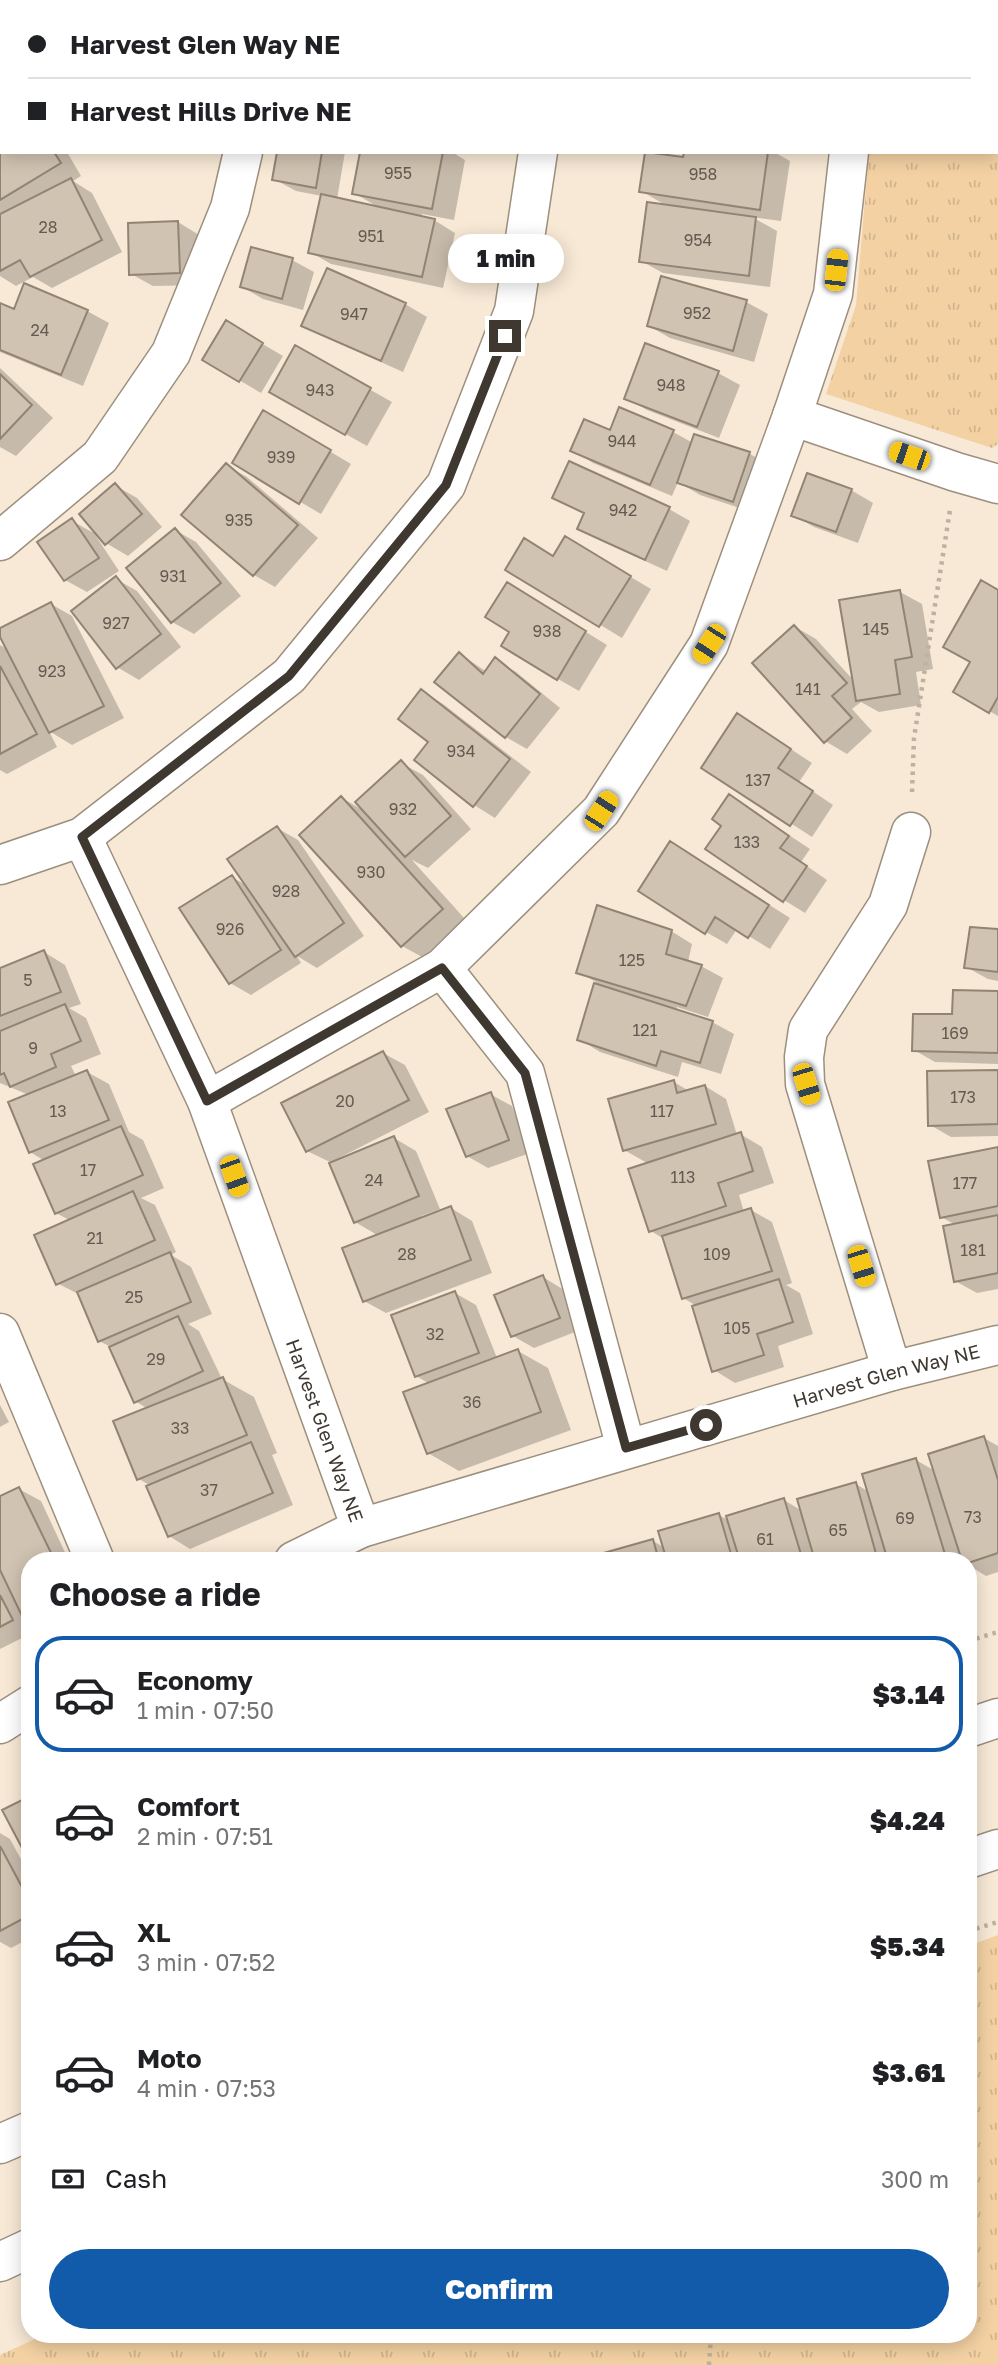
<!DOCTYPE html>
<meta charset="utf-8">
<style>
:root{--surface:#fff;--page:#f2f2f2;--text:#202124;--muted:#757577;--line:#e0e0e0;--accent:#125bab}
body{margin:0;font-family:"Golos Text",sans-serif;background:var(--page);color:var(--text);height:100vh;display:flex;flex-direction:column;font-size:26px;white-space:nowrap}
*{box-sizing:border-box;margin:0}
p{font-size:23px;color:var(--muted)}
.icon{flex:none;width:38px;height:38px;fill:none;stroke:currentColor;stroke-width:2;stroke-linecap:round;stroke-linejoin:round}
.map{position:relative;flex:1;overflow:hidden}
.side{position:absolute;left:21px;top:1552px;width:956px;height:791px;display:flex;flex-direction:column;background:var(--surface);border-radius:28px;box-shadow:0 4px 18px #0003}
.side>*{flex:none}
.guide{position:absolute;left:0px;top:0px;width:999px;height:154px;box-shadow:0 4px 18px #0003;display:grid;align-content:center;height:154px;padding:0 28px;background:var(--surface)}
.end{position:absolute;width:32px;height:32px;margin:-16px;border:9px solid #3e3831;background:#fff;box-shadow:0 0 0 4px #fff}
.from{border-radius:50%}
.bubble{position:absolute;height:49px;border-radius:24px;background:var(--surface);box-shadow:0 4px 18px #0003;font-size:23px;font-weight:800;line-height:49px;text-align:center}
.car{position:absolute;width:21px;height:42px;margin:-21px -10px;border-radius:9px;box-shadow:0 0 5px 2px #0007;background:linear-gradient(#f5c518 24%,#345 0 40%,#f5c518 0 76%,#345 0 86%,#f5c518 0)}
.guide b{display:flex;align-items:center;gap:24px;height:66px;font-size:26px}
.guide b+b{border-top:2px solid var(--line)}
.guide i{width:18px;height:18px;background:var(--text)}
ul{padding:0;list-style:none}
li{display:flex;align-items:center;gap:21px;height:116px;margin:0 14px 10px;padding:0 14px;border:4px solid transparent;border-radius:28px}
li div{flex:1}
li b{display:block;font-size:26px}
li em{font-style:normal;font-weight:800}
li.active{border-color:var(--accent)}
li>.icon{width:63px;height:63px;stroke-width:1.5}
h2{padding:0 28px;font-size:32px;line-height:84px}
.pay{display:flex;align-items:center;gap:18px;height:77px;padding:0 28px;font-size:26px}
.pay p{margin-inline-start:auto}
.cta{display:flex;gap:14px;margin-top:auto;padding:14px 28px}
.cta a{flex:1;height:80px;border-radius:42px;background:var(--accent);color:#fff;font-size:28px;font-weight:800;line-height:80px;text-align:center}
.map>svg:first-child{display:block}
</style>
<div class="map">
<svg width="998" height="2365" viewBox="0 0 998 2365">
<defs>
<pattern id="grass-tufts" width="24" height="20" patternUnits="userSpaceOnUse" patternTransform="scale(1.75)"><rect width="24" height="20" fill="#f3d1a3"/><path d="M3 7l-1-3M5 7V3M7 7l1-3M15 17l-1-3M17 17v-4M19 17l1-3" fill="none" stroke="#d1b48d"/></pattern>
</defs>
<rect width="100%" height="100%" fill="#f8e9d6"/>
<path fill="url(#grass-tufts)" d="M998 35V444L992 448 826 394 856 305 869 152H998Z
M998 1935V2365H0V2355L46 2334H968V1946Z"/>
<path fill="#0003" d="M129 0H219L218 2H129Z
M274 0H496V2H277Z
M0 122 2 152H67L81 176 73 181 92 193 122 252 52 288 33 277 16 286 0 276Z
M279 152H345L337 199 378 207 354 193 362 152H452L465 160 454 220 422 214 421 217 434 220 455 233 443 288 331 264 310 252 322 196 296 191 274 179Z
M685 152H774L790 161 781 221 752 217 777 231 770 287 663 273 641 261 669 207 641 191 684 159Z
M178 222 199 235 201 285 153 286 131 274Z
M292 260 314 272 303 310 263 299 242 287Z
M746 302 768 314 754 362 670 338 649 326Z
M405 304 427 317 403 372 325 337 304 325Z
M0 305 15 311H87L109 323 83 386 0 352Z
M227 323 283 356 261 393 205 360Z
M296 348 392 402 367 446 271 392Z
M0 368 53 418 16 456 0 447Z
M718 373 740 385 719 438 647 410 626 398Z
M264 412 351 464 321 514 234 463Z
M611 432H673L693 443 695 436 750 454 771 466 755 513 700 495 678 482 672 496 593 463 572 450Z
M226 465 247 477 318 538 275 587 254 575Z
M116 486 137 498 162 527 128 556 106 543Z
M851 490 873 503 858 543 814 527 793 515Z
M554 498 669 509 690 521 667 571 601 541 579 529 586 514Z
M72 521 94 533 119 571 87 592 65 580Z
M175 530 196 542 241 596 194 634 172 622Z
M587 551 651 589 622 638 508 569Z
M116 579 137 591 181 647 139 680 117 667Z
M900 592 922 604 933 669 916 672 921 705 879 712 861 702 852 709 872 731 847 754 825 741 795 627 816 639 855 682Z
M998 592V716L955 691 972 662Z
M529 597 607 645 579 691 558 679Z
M51 604 72 616 124 718 72 745 49 731 57 747 7 774 0 770V645L9 650 0 630Z
M460 654 487 672 495 660 516 672 560 708 527 749 506 737Z
M422 691 443 704 531 772 495 818 474 805 431 742Z
M759 728 812 763 799 782 833 805 812 837 704 767Z
M401 763 423 775 471 829 428 868 412 860 473 928 433 963 402 946 342 798 366 812Z
M730 796 810 849 801 862 827 880 805 913 784 900 724 825Z
M277 828 298 840 364 936 317 968 297 956 301 963 251 995 230 983 232 877 249 887Z
M692 856 790 918 770 949 737 929 727 944 706 932Z
M671 931 692 944 688 962 701 966 723 978 708 1017 677 1007 676 1010 712 1022 734 1034 721 1074 682 1062 678 1077 600 1052 579 1039 596 982 578 972Z
M998 931V981L988 979 966 967Z
M44 952 65 965 81 1004 69 1008 86 1018 101 1054 71 1066 76 1076 87 1072 109 1084 129 1132 143 1140 164 1188 141 1198 155 1205 176 1252 171 1255 191 1267 212 1314 188 1324 199 1331 222 1379 254 1397 277 1453 272 1455 293 1505 190 1549 169 1536 151 1486 139 1479 148 1409 135 1401 111 1347 99 1341 80 1295 57 1283 71 1221 56 1213 45 1161 30 1152 29 1095 0 1083V970Z
M998 992V1064L935 1062 914 1050 954 1016Z
M383 1053 405 1065 429 1112 337 1159 338 1161 394 1138 416 1151 440 1209 421 1216 422 1219 451 1208 472 1221 492 1273 386 1313 364 1301 379 1236 355 1222 330 1162 307 1151Z
M998 1072V1136L951 1137 930 1125Z
M674 1082 689 1091 705 1086 726 1099 737 1135 740 1134 762 1147 774 1183 739 1195 744 1212 751 1210 772 1222 792 1283 786 1285 800 1293 813 1334 778 1346 784 1367 735 1383 714 1370 697 1306 683 1298 664 1239 651 1231 649 1164 624 1150Z
M490 1094 512 1106 530 1153 488 1168 467 1156Z
M998 1148V1289L977 1293 955 1281 956 1225 941 1217Z
M543 1277 564 1290 580 1330 534 1348 513 1336Z
M455 1293 476 1305 497 1358 518 1351 548 1368 571 1430 459 1471 428 1453 430 1384 416 1376Z
M0 1405 9 1422 0 1427Z
M984 1438 998 1446V1572L986 1576 968 1565V1561H596L653 1541 665 1548 719 1515 730 1521 784 1500 802 1511 856 1484 869 1492 916 1460 935 1471Z
M19 1489 41 1501 69 1561H30V1619L25 1616 30 1626V1634L0 1649V1498Z
M0 1833 10 1839 30 1876V1938L11 1948 0 1942Z"/>
<path fill="#d1c3b1" stroke="#918473" stroke-width="2" d="M127 0H170V2H127Z
M176 0H207V2H176Z
M334 0H397V2H334Z
M411 0H473V2H411Z
M694 0H778V2H694Z
M2 119V152H54L61 163 0 200V120Z
M277 152H322L316 188 272 180Z
M360 152H443L432 209 352 194Z
M645 152 683 157 684 152H768L760 210 639 192Z
M71 178 102 240 30 277 20 260 0 271V214Z
M321 194 435 219 422 277 308 253Z
M647 202 756 217 749 276 639 262Z
M178 221 180 273 129 275 128 223Z
M251 247 293 258 282 299 240 287Z
M327 268 406 303 381 361 301 326Z
M661 276 747 300 733 351 647 326Z
M24 283 88 310 61 375 0 350V303L14 309Z
M226 320 263 343 239 382 202 360Z
M645 343 719 371 697 427 624 399Z
M295 345 371 388 345 435 269 392Z
M0 374 32 405 0 439Z
M619 407 674 430 650 485 570 451 584 419 610 430Z
M263 410 331 450 299 504 232 463Z
M694 434 750 452 733 502 677 483Z
M569 461 670 507 645 560 577 529 584 513 552 498Z
M226 463 298 525 253 576 181 515Z
M807 473 852 489 836 532 791 516Z
M115 483 142 514 105 545 79 514Z
M72 518 99 558 64 581 37 542Z
M175 528 221 583 171 623 126 568Z
M565 536 631 576 599 627 505 570 524 538 553 556Z
M116 576 161 634 116 669 71 611Z
M981 580 998 590V697L989 713 953 692 970 662 943 647Z
M507 582 586 631 557 680 501 646 509 632 485 617Z
M900 590 912 657 895 660 900 694 856 701 839 600Z
M51 602 104 706 49 733 0 637V628Z
M794 625 847 683 832 696 852 718 824 743 752 663Z
M459 652 483 674 495 657 540 694 505 738 434 682Z
M0 666 37 734 0 754Z
M421 689 510 759 473 807 414 760 428 742 398 719Z
M737 713 791 749 778 768 813 791 790 826 701 768Z
M401 760 451 816 405 857 355 802Z
M729 794 789 836 780 848 807 866 783 902 705 849 721 826 712 819Z
M341 796 443 909 401 947 299 835Z
M277 826 344 923 295 957 227 859Z
M670 841 769 905 748 938 715 917 705 934 638 891Z
M232 875 281 950 229 984 179 908Z
M597 905 672 930 666 954 702 965 686 1006 576 973Z
M970 927 998 929V972L964 968Z
M44 950 61 992 0 1016V968Z
M594 983 713 1021 700 1063 661 1051 656 1066 577 1040Z
M953 990 998 991V1053L912 1051 913 1014H952Z
M65 1004 81 1041 51 1054 56 1067 10 1087 4 1073 0 1075V1031Z
M383 1051 409 1100 306 1152 281 1103Z
M87 1070 109 1120 29 1153 8 1102Z
M998 1070V1124L928 1126 927 1071Z
M674 1080 677 1093 705 1085 716 1124 623 1151 608 1099Z
M491 1092 509 1140 466 1157 446 1109Z
M121 1126 143 1175 55 1214 33 1164Z
M741 1132 753 1171 718 1183 726 1206 649 1232 628 1169Z
M394 1136 419 1196 354 1223 329 1163Z
M998 1147V1206L940 1218 928 1161Z
M133 1191 155 1240 56 1285 34 1235Z
M451 1206 471 1260 363 1302 342 1248Z
M751 1208 772 1271 682 1299 662 1236Z
M998 1215V1273L954 1282 943 1226Z
M170 1252 191 1302 98 1342 77 1292Z
M543 1275 560 1318 511 1337 494 1295Z
M779 1279 793 1322 757 1334 764 1355 712 1372 692 1306Z
M455 1291 479 1353 415 1377 391 1315Z
M178 1316 203 1371 134 1403 109 1347Z
M518 1349 541 1412 427 1454 403 1392Z
M223 1377 247 1435 137 1480 113 1421Z
M984 1436 998 1480V1553L968 1563V1561H962L928 1454Z
M251 1442 273 1493 168 1537 146 1486Z
M916 1458 947 1561H888L862 1474Z
M856 1482 878 1561H815L797 1499Z
M19 1487 55 1561H30V1612L22 1616 0 1570V1496Z
M784 1498 803 1561H740L726 1516Z
M719 1513 733 1561H667L658 1531Z
M653 1539 659 1561H594L593 1556Z
M0 1595 13 1620 0 1627Z
M30 1796V1863L2 1810Z
M0 1846 30 1902V1915L0 1931Z"/>
<g fill="none" stroke-linecap="round" stroke-linejoin="round">
<g stroke="#9c8f7e" stroke-width="41">
<g id="minor">
<path d="M987 0 992 2"/>
<path d="M550 2V0"/>
<path d="M866 2V0"/>
<path d="M0 27H2"/>
<path d="M792 416 956 472 998 484"/>
<path d="M0 541 100 457 171 353 230 208 243 152"/>
<path id="s1" d="M82 837 207 1101 361 1528 892 1371 998 1345"/>
<path d="M0 865 82 837 289 676 446 485 514 311 538 152"/>
<path d="M442 968 525 1073 626 1448"/>
<path d="M207 1101 442 968 601 811 709 644 792 416 833 294 849 152"/>
<path d="M0 1333 95 1561"/>
<path d="M892 1371 805 1084 804 1057 808 1030 888 905 911 832"/>
<path d="M294 1561 361 1528"/>
<path d="M0 1724 30 1705"/>
</g>
</g>
<g stroke="#9c8f7e" stroke-width="41">
<path id="major" d="M968 1728 998 1718
M968 1859 998 1849
M0 2144 30 2131
M0 2262 30 2248"/>
</g>
<path stroke="#beb1a2" stroke-width="4.5" stroke-dasharray="3.5 5" stroke-linecap="butt" d="M912 792 914 738 950 510
M968 1641 998 1632
M968 1931 998 1922
M709 2365 711 2334"/>
<use href="#minor" stroke="#fff" stroke-width="38"/>
<use href="#major" stroke="#fff" stroke-width="38"/>
</g>
<g fill="none" stroke-linecap="round" stroke-linejoin="round">
<path stroke="#3e3831" stroke-width="9" d="M505 336 446 485 289 676 82 837 207 1101 442 968 525 1073 626 1448 706 1425"/>
</g>
<g text-anchor="middle" dominant-baseline="central" stroke-width="5" stroke-linejoin="round" paint-order="stroke">
<g font-size="16" fill="#635b51">
<text x="398" y="173">955</text>
<text x="703" y="174">958</text>
<text x="48" y="227">28</text>
<text x="371" y="236">951</text>
<text x="698" y="240">954</text>
<text x="697" y="313">952</text>
<text x="354" y="314">947</text>
<text x="40" y="330">24</text>
<text x="671" y="385">948</text>
<text x="320" y="390">943</text>
<text x="622" y="441">944</text>
<text x="281" y="457">939</text>
<text x="623" y="510">942</text>
<text x="239" y="520">935</text>
<text x="173" y="576">931</text>
<text x="116" y="623">927</text>
<text x="876" y="629">145</text>
<text x="547" y="631">938</text>
<text x="52" y="671">923</text>
<text x="808" y="689">141</text>
<text x="461" y="751">934</text>
<text x="758" y="780">137</text>
<text x="403" y="809">932</text>
<text x="747" y="842">133</text>
<text x="371" y="872">930</text>
<text x="286" y="891">928</text>
<text x="230" y="929">926</text>
<text x="632" y="960">125</text>
<text x="28" y="980">5</text>
<text x="645" y="1030">121</text>
<text x="955" y="1033">169</text>
<text x="33" y="1048">9</text>
<text x="963" y="1097">173</text>
<text x="345" y="1101">20</text>
<text x="58" y="1111">13</text>
<text x="662" y="1111">117</text>
<text x="88" y="1170">17</text>
<text x="683" y="1177">113</text>
<text x="374" y="1180">24</text>
<text x="965" y="1183">177</text>
<text x="95" y="1238">21</text>
<text x="973" y="1250">181</text>
<text x="407" y="1254">28</text>
<text x="717" y="1254">109</text>
<text x="134" y="1297">25</text>
<text x="737" y="1328">105</text>
<text x="435" y="1334">32</text>
<text x="156" y="1359">29</text>
<text x="472" y="1402">36</text>
<text x="180" y="1428">33</text>
<text x="209" y="1490">37</text>
<text x="973" y="1517">73</text>
<text x="905" y="1518">69</text>
<text x="838" y="1530">65</text>
<text x="765" y="1539">61</text>
</g>
<g font-size="19" fill="#3e3831" stroke="#f8e9d6">
<text stroke="none"><textPath href="#s1" startOffset="1293">Harvest Glen Way NE</textPath></text>
<text stroke="none"><textPath href="#s1" startOffset="642">Harvest Glen Way NE</textPath></text>
</g>
</g>
</svg>
<i class="end from" style="left:706px;top:1425px"></i>
<i class="end" style="left:505px;top:336px"></i>
<div class="bubble" style="left:448px;top:234px;width:116px">1 min</div>
<i class="car" style="left:836px;top:270px;rotate:6deg"></i>
<i class="car" style="left:909px;top:456px;rotate:289deg"></i>
<i class="car" style="left:709px;top:644px;rotate:213deg"></i>
<i class="car" style="left:601px;top:811px;rotate:33deg"></i>
<i class="car" style="left:806px;top:1084px;rotate:163deg"></i>
<i class="car" style="left:234px;top:1176px;rotate:160deg"></i>
<i class="car" style="left:861px;top:1266px;rotate:163deg"></i>
<div class="guide">
<b><i class="from"></i>Harvest Glen Way NE</b>
<b><i></i>Harvest Hills Drive NE</b>
</div>
<section class="side">
<h2>Choose a ride</h2>
<ul>
<li class="active"><svg class="icon" aria-label="car" viewBox="0 0 24 24"><path d="M5 17H2v-5l4-1 3-4h7l3 4 3 1v5h-3M9 17h6M6 11h13"/><circle cx="7" cy="17" r="2"/><circle cx="17" cy="17" r="2"/></svg><div><b>Economy</b><p>1 min · 07:50</p></div><em>$3.14</em></li>
<li><svg class="icon" aria-label="car" viewBox="0 0 24 24"><path d="M5 17H2v-5l4-1 3-4h7l3 4 3 1v5h-3M9 17h6M6 11h13"/><circle cx="7" cy="17" r="2"/><circle cx="17" cy="17" r="2"/></svg><div><b>Comfort</b><p>2 min · 07:51</p></div><em>$4.24</em></li>
<li><svg class="icon" aria-label="car" viewBox="0 0 24 24"><path d="M5 17H2v-5l4-1 3-4h7l3 4 3 1v5h-3M9 17h6M6 11h13"/><circle cx="7" cy="17" r="2"/><circle cx="17" cy="17" r="2"/></svg><div><b>XL</b><p>3 min · 07:52</p></div><em>$5.34</em></li>
<li><svg class="icon" aria-label="car" viewBox="0 0 24 24"><path d="M5 17H2v-5l4-1 3-4h7l3 4 3 1v5h-3M9 17h6M6 11h13"/><circle cx="7" cy="17" r="2"/><circle cx="17" cy="17" r="2"/></svg><div><b>Moto</b><p>4 min · 07:53</p></div><em>$3.61</em></li>
</ul>
<div class="pay"><svg class="icon" aria-label="cash" viewBox="0 0 24 24"><path d="M3 7h18v10H3z"/><circle cx="12" cy="12" r="2"/></svg>Cash<p>300 m</p></div>
<div class="cta"><a>Confirm</a></div>
</section>
</div>
